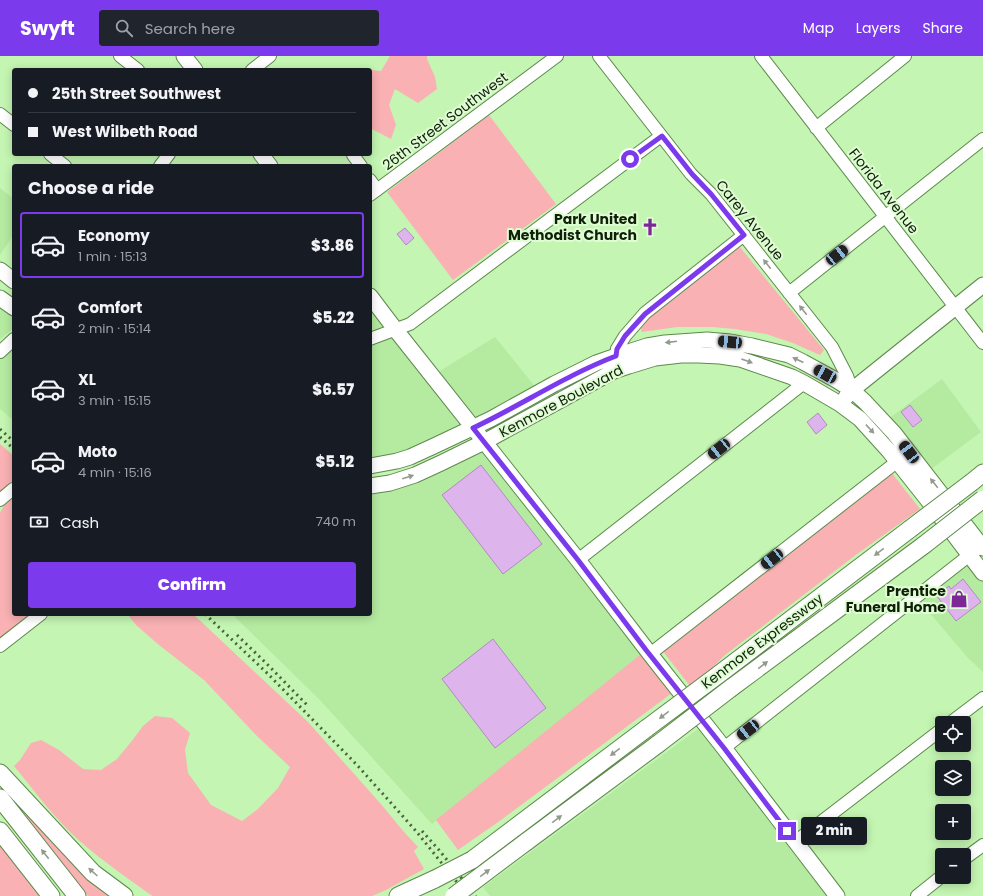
<!DOCTYPE html>
<meta charset="utf-8">
<style>
:root{--surface:#171b24;--page:#20242c;--text:#f1f3f6;--muted:#9ea1a6;--line:#363941;--accent:#7c3aed}
body{margin:0;font-family:Poppins,sans-serif;background:var(--page);color:var(--text);height:100vh;display:flex;flex-direction:column;font-size:15px;white-space:nowrap}
*{box-sizing:border-box;margin:0}
p{font-size:13px;color:var(--muted)}
.icon{flex:none;width:22px;height:22px;fill:none;stroke:currentColor;stroke-width:2;stroke-linecap:round;stroke-linejoin:round}
.map{position:relative;flex:1;overflow:hidden}
.panel{position:absolute;left:12px;top:108px;width:360px;height:452px;display:flex;flex-direction:column;background:var(--surface);border-radius:4px;box-shadow:0 2px 10px #0003}
.panel>*{flex:none}
.banner{position:absolute;left:12px;top:12px;width:360px;height:88px;border-radius:4px;box-shadow:0 2px 10px #0003;display:grid;align-content:center;height:88px;padding:0 16px;background:var(--surface)}
.buttons{position:absolute;left:935px;top:660px;display:grid;gap:8px}
.buttons a{display:grid;place-items:center;width:36px;height:36px;border-radius:4px;background:var(--surface);box-shadow:0 2px 10px #0003;font-size:20px}
.end{position:absolute;width:18px;height:18px;margin:-9px;border:5px solid #7c3aed;background:#fff;box-shadow:0 0 0 2px #fff}
.from{border-radius:50%}
.bubble{position:absolute;height:28px;border-radius:4px;background:var(--surface);box-shadow:0 2px 10px #0003;font-size:13px;font-weight:800;line-height:28px;text-align:center}
.car{position:absolute;width:12px;height:24px;margin:-12px -6px;border-radius:5px;box-shadow:0 0 3px 1px #0007;background:linear-gradient(#222 24%,#8ab4d8 0 40%,#222 0 76%,#8ab4d8 0 86%,#222 0)}
.banner b{display:flex;align-items:center;gap:14px;height:38px;font-size:15px}
.banner b+b{border-top:1px solid var(--line)}
.banner i{width:10px;height:10px;background:var(--text)}
ul{padding:0;list-style:none}
li{display:flex;align-items:center;gap:12px;height:66px;margin:0 8px 6px;padding:0 8px;border:2px solid transparent;border-radius:4px}
li div{flex:1}
li b{display:block;font-size:15px}
li em{font-style:normal;font-weight:800}
li.selected{border-color:var(--accent)}
li>.icon{width:36px;height:36px;stroke-width:1.5}
h2{padding:0 16px;font-size:18px;line-height:48px}
.pay{display:flex;align-items:center;gap:10px;height:44px;padding:0 16px;font-size:15px}
.pay p{margin-inline-start:auto}
.cta{display:flex;gap:8px;margin-top:auto;padding:8px 16px}
.cta a{flex:1;height:46px;border-radius:4px;background:var(--accent);color:#fff;font-size:16px;font-weight:800;line-height:46px;text-align:center}
header{display:flex;align-items:center;gap:24px;box-sizing:border-box;height:56px;padding:0 20px;background:var(--accent);color:#fff}
header strong{font-size:19px}
nav{display:flex;gap:22px;margin-inline-start:auto;font-size:14px}
.search{width:280px;height:36px;background:var(--page);display:flex;align-items:center;gap:10px;box-sizing:border-box;padding:0 14px;border-radius:4px;color:var(--muted);font-size:15px}
.map>svg:first-child{display:block}
</style>
<header>
<strong>Swyft</strong>
<div class="search"><svg class="icon" aria-label="search" viewBox="0 0 24 24"><circle cx="10" cy="10" r="6"/><path d="M15 15l6 6"/></svg>Search here</div>
<nav><a>Map</a><a>Layers</a><a>Share</a></nav>
</header>
<div class="map">
<svg width="983" height="840" viewBox="0 0 983 840">
<rect width="100%" height="100%" fill="#c4f5b2"/>
<path fill="#b5eaa1" d="M0 132 14 143V178L0 199Z
M370 240 473 371 370 410Z
M0 247 14 258V272L0 283Z
M495 281 537 333 474 367 435 318Z
M14 282V365L0 353V294Z
M942 323 981 376 926 417 884 366Z
M484 386 647 594 432 768 320 644 232 558H370V430Z
M969 503 983 522V616L968 602 918 543Z
M705 668 837 840H490L483 831Z"/>
<path fill="#f9b1b3" d="M390 0H427V3L435 21 437 33 418 47 395 33 389 49 396 69 391 83 370 72V14H364H372L381 15Z
M489 59 556 148 453 224 387 136Z
M739 190 824 294 820 299 793 287 766 278 735 273 712 271H677L642 276 640 269Z
M0 388 14 400V558H46L0 585V457L3 451 5 440 0 442Z
M891 416 920 453 857 498 725 599 699 625 690 630 662 594Z
M127 558H193L308 666 380 747 404 776 418 791 414 795 424 813 386 834 372 840H153L148 837C122 818 94 799 70 776 50 756 32 732 14 710L20 704 31 687 41 684 59 694 83 713 101 714 117 703 131 686 143 670 155 660 172 662 190 677 185 694 188 717 211 749 242 765 258 753 278 732 290 711 256 679 204 624 159 589 137 570Z
M641 598 672 637 501 764 458 794 436 764Z
M17 744 115 840H88L13 745Z
M0 786 42 840H0Z"/>
<path fill="#deb4ec" stroke="#b587c5" d="M405 172 414 182 406 189 397 178Z
M910 349 922 364 913 371 901 356Z
M818 357 827 369 816 378 807 366Z
M481 409 542 488 503 518 442 439Z
M963 523 981 546 956 565 936 539 949 530 951 533Z
M493 583 546 652 495 692 442 623Z"/>
<g fill="none" stroke-linecap="round" stroke-linejoin="round">
<g stroke="#5d8a4c" stroke-width="14">
<path id="minor" d="M120 0 138 14
M599 0 691 118 711 138 832 291 847 320 852 334
M761 0 983 287
M252 14 270 0
M0 58 14 69
M816 72 905 0
M50 98 65 110
M353 99 361 110
M160 110 169 98
M370 124 377 134
M370 139 557 0
M789 237 983 83
M370 283 410 268 661 80
M0 296 14 283
M619 305 616 300 617 293 625 280 645 257 744 179
M0 444 13 433
M578 504 804 327
M0 590 41 558
M650 598 903 401
M950 667 983 642
M724 692 976 494
M795 786 942 673
M964 803 983 789
M917 840 942 820"/>
</g>
<g stroke="#5d8a4c" stroke-width="17">
<path id="major" d="M184 0 195 14
M261 98 270 110
M0 214 14 225
M370 240 395 273 578 504 650 598 724 692 837 840
M0 242 14 252
M846 341 852 334 983 229
M370 410 397 405 410 401 434 390 491 363 554 328 596 307 616 300 647 290 665 287 707 284 730 286 752 290 789 299 803 306 836 324 852 334 865 346 894 377 983 492
M370 430 390 427 415 419 441 407 484 386 581 333 614 315 629 310 655 302 681 299H698L720 300 740 303 792 321 804 327 840 348 860 363 889 395 927 443 983 517"/>
</g>
<g stroke="#5d8a4c" stroke-width="19">
<path id="highway" d="M972 426 983 417
M718 619 910 473
M731 632 924 489
M0 717 93 817 124 840
M0 742 77 840
M0 775 51 840
M526 786 658 688
M472 804 647 672
M398 840 435 823"/>
</g>
<use href="#minor" stroke="#fff" stroke-width="12"/>
<use href="#major" stroke="#fff" stroke-width="15"/>
<use href="#highway" stroke="#fff" stroke-width="17"/>
<path stroke="#48643e" stroke-width="3" stroke-dasharray="2 4" stroke-linecap="butt" d="M0 373 11 383
M0 381 14 393
M205 558 268 618 357 709 416 775 468 840
M237 579 268 609 309 651
M422 775 439 794 476 840"/>
<g stroke="#5d8a4c" stroke-width="19" stroke-linecap="butt">
<path id="highway-bridge" d="M910 473 972 426
M924 489 983 443
M647 672 718 619
M658 688 731 632
M435 823 472 804
M454 840 526 786"/>
</g>
<use href="#highway-bridge" stroke="#fff" stroke-width="17"/>
</g>
<defs><path id="oneway-solid" d="M-6-.8H1V-3.2L6.5 0L1 3.2V.8H-6Z"/></defs>
<g fill="#939b8f">
<use href="#oneway-solid" transform="translate(767 208) rotate(-128)"/>
<use href="#oneway-solid" transform="translate(803 254) rotate(-128)"/>
<use href="#oneway-solid" transform="translate(671 286) rotate(173)"/>
<use href="#oneway-solid" transform="translate(798 304) rotate(-155)"/>
<use href="#oneway-solid" transform="translate(747 305) rotate(20)"/>
<use href="#oneway-solid" transform="translate(870 373) rotate(47)"/>
<use href="#oneway-solid" transform="translate(408 421) rotate(-17)"/>
<use href="#oneway-solid" transform="translate(934 427) rotate(-129)"/>
<use href="#oneway-solid" transform="translate(879 496) rotate(143)"/>
<use href="#oneway-solid" transform="translate(763 609) rotate(-37)"/>
<use href="#oneway-solid" transform="translate(664 659) rotate(143)"/>
<use href="#oneway-solid" transform="translate(615 696) rotate(143)"/>
<use href="#oneway-solid" transform="translate(557 763) rotate(-37)"/>
<use href="#oneway-solid" transform="translate(45 798) rotate(-128)"/>
<use href="#oneway-solid" transform="translate(93 816) rotate(-138)"/>
<use href="#oneway-solid" transform="translate(485 817) rotate(-37)"/>
</g>
<g fill="none" stroke-linecap="round" stroke-linejoin="round">
<path stroke="#7c3aed" stroke-width="5" d="M630 103 662 80 692 118 711 138 744 179 645 258 625 280 617 293 616 300C566 319 522 349 473 372L578 504 646 594 724 692 787 775"/>
</g>
<defs>
<g id="church-bare" transform="scale(1.38)"><path d="M-1.2-6h2.4v3.5h3.3v2.4h-3.3V6h-2.4V-.1h-3.3v-2.4h3.3Z" fill="#7d2796" stroke="#dffcd4" stroke-width="2.5" paint-order="stroke"/></g>
<g id="shop-bare" transform="scale(1.38)"><path d="M-5-2.5h2.3a2.7 3.5 0 0 1 5.4 0H5L5.5 6h-11ZM-1.5-2.5h3a1.5 2.3 0 0 0-3 0Z" fill="#7d2796" stroke="#dffcd4" stroke-width="2.5" paint-order="stroke"/></g>
</defs>
<g fill-rule="evenodd">
<use href="#church-bare" x="650" y="171"/>
<use href="#shop-bare" x="959" y="543"/>
</g>
<g text-anchor="middle" dominant-baseline="central" stroke-width="4" stroke-linejoin="round" paint-order="stroke">
<g font-size="14" fill="#0e2007" stroke="#dffcd4">
<text transform="translate(445 65) rotate(-37)">26th Street Southwest</text>
<text transform="translate(884 135) rotate(52)">Florida Avenue</text>
<text transform="translate(750 164) rotate(51)">Carey Avenue</text>
<text transform="translate(561 345) rotate(-28)">Kenmore Boulevard</text>
<text transform="translate(762 585) rotate(-37)">Kenmore Expressway</text>
</g>
<g font-size="14" font-weight="bold" fill="#0e2007" stroke="#dffcd4" text-anchor="end">
<text x="637" y="163">Park United<tspan x="637" dy="16">Methodist Church</tspan></text>
<text x="946" y="535">Prentice<tspan x="946" dy="16">Funeral Home</tspan></text>
</g>
</g>
</svg>
<div class="buttons">
<a><svg class="icon" aria-label="locate" viewBox="0 0 24 24"><circle cx="12" cy="12" r="6"/><path d="M12 2v4M12 18v4M2 12h4M18 12h4"/></svg></a>
<a><svg class="icon" aria-label="layers" viewBox="0 0 24 24"><path d="M12 4l9 5-9 5-9-5zM3 14l9 5 9-5"/></svg></a>
<a>+</a>
<a>−</a>
</div>
<i class="end from" style="left:630px;top:103px"></i>
<i class="end" style="left:787px;top:775px"></i>
<div class="bubble" style="left:801px;top:761px;width:66px">2 min</div>
<i class="car" style="left:837px;top:199px;rotate:52deg"></i>
<i class="car" style="left:730px;top:286px;rotate:275deg"></i>
<i class="car" style="left:825px;top:318px;rotate:299deg"></i>
<i class="car" style="left:719px;top:393px;rotate:232deg"></i>
<i class="car" style="left:909px;top:396px;rotate:323deg"></i>
<i class="car" style="left:772px;top:503px;rotate:232deg"></i>
<i class="car" style="left:748px;top:674px;rotate:232deg"></i>
<div class="banner">
<b><i class="from"></i>25th Street Southwest</b>
<b><i></i>West Wilbeth Road</b>
</div>
<section class="panel">
<h2>Choose a ride</h2>
<ul>
<li class="selected"><svg class="icon" aria-label="car" viewBox="0 0 24 24"><path d="M5 17H2v-5l4-1 3-4h7l3 4 3 1v5h-3M9 17h6M6 11h13"/><circle cx="7" cy="17" r="2"/><circle cx="17" cy="17" r="2"/></svg><div><b>Economy</b><p>1 min · 15:13</p></div><em>$3.86</em></li>
<li><svg class="icon" aria-label="car" viewBox="0 0 24 24"><path d="M5 17H2v-5l4-1 3-4h7l3 4 3 1v5h-3M9 17h6M6 11h13"/><circle cx="7" cy="17" r="2"/><circle cx="17" cy="17" r="2"/></svg><div><b>Comfort</b><p>2 min · 15:14</p></div><em>$5.22</em></li>
<li><svg class="icon" aria-label="car" viewBox="0 0 24 24"><path d="M5 17H2v-5l4-1 3-4h7l3 4 3 1v5h-3M9 17h6M6 11h13"/><circle cx="7" cy="17" r="2"/><circle cx="17" cy="17" r="2"/></svg><div><b>XL</b><p>3 min · 15:15</p></div><em>$6.57</em></li>
<li><svg class="icon" aria-label="car" viewBox="0 0 24 24"><path d="M5 17H2v-5l4-1 3-4h7l3 4 3 1v5h-3M9 17h6M6 11h13"/><circle cx="7" cy="17" r="2"/><circle cx="17" cy="17" r="2"/></svg><div><b>Moto</b><p>4 min · 15:16</p></div><em>$5.12</em></li>
</ul>
<div class="pay"><svg class="icon" aria-label="cash" viewBox="0 0 24 24"><path d="M3 7h18v10H3z"/><circle cx="12" cy="12" r="2"/></svg>Cash<p>740 m</p></div>
<div class="cta"><a>Confirm</a></div>
</section>
</div>
